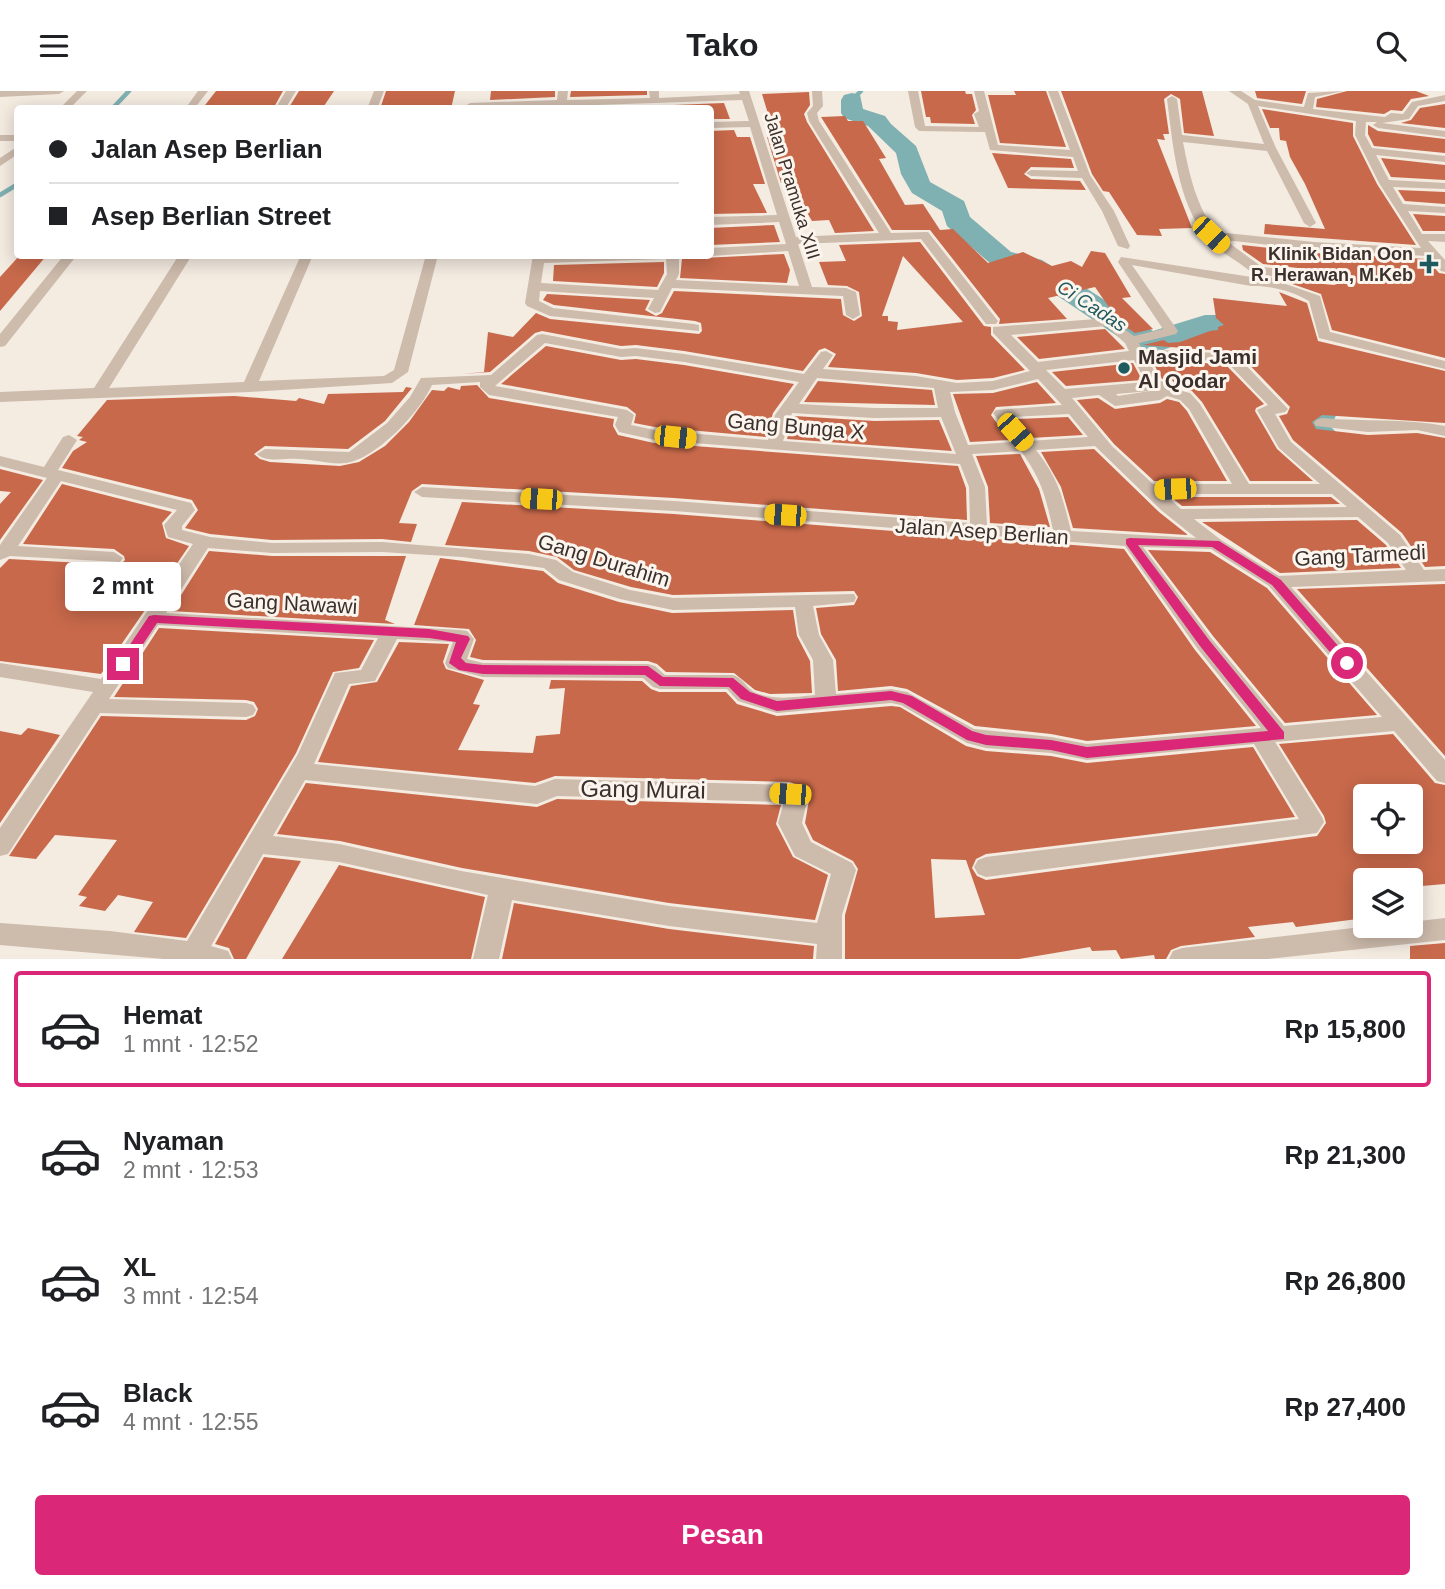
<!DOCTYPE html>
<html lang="id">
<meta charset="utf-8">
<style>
:root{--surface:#fff;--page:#f2f2f2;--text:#202124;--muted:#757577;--line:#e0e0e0;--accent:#db2777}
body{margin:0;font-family:Helvetica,sans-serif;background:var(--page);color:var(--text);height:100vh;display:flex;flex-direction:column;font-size:26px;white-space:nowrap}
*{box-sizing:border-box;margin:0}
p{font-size:23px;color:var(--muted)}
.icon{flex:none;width:38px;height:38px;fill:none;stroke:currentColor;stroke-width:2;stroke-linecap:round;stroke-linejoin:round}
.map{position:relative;height:868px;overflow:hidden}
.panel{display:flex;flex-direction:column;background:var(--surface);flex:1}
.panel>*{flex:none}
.guide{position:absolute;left:14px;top:14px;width:700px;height:154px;border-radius:7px;box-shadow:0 4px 18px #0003;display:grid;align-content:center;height:154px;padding:0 35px;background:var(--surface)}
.tools{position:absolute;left:1353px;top:693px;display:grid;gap:14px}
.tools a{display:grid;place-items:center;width:70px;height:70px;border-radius:7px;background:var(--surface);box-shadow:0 4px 18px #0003;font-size:35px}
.end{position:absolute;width:32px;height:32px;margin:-16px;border:9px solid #db2777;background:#fff;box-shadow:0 0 0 4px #fff}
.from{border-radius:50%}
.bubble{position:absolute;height:49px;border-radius:7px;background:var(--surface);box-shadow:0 4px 18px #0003;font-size:23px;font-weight:800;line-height:49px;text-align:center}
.car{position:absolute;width:21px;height:42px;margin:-21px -10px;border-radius:9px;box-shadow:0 0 5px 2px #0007;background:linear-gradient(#f5c518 24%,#345 0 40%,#f5c518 0 76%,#345 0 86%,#f5c518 0)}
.guide b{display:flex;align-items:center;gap:24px;height:66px;font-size:26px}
.guide b+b{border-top:2px solid var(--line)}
.guide i{width:18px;height:18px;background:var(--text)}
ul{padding:12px 0 0;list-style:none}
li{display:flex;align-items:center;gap:21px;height:116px;margin:0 14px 10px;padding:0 21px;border:4px solid transparent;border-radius:7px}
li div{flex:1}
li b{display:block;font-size:26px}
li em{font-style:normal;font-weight:800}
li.selected{border-color:var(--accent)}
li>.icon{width:63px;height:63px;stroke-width:1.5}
.cta{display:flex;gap:14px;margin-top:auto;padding:14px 35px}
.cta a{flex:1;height:80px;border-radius:7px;background:var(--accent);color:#fff;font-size:28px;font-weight:800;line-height:80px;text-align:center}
header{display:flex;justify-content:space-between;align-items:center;height:91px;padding:0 35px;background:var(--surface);font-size:32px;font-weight:800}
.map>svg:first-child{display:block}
</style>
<header><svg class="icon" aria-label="menu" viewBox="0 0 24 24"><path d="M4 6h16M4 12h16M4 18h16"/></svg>Tako<svg class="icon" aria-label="search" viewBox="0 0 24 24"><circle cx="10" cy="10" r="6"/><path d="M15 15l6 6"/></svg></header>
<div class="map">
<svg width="1445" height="868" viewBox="0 0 1445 868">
<rect width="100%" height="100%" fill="#f4ebe1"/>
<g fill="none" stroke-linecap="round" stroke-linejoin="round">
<path stroke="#7fb0b2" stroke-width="4.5" d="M852 9 861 0
M112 18 129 0
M0 104 18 93"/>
<path fill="#7fb0b2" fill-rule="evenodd" d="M852 2 860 4 863 18 885 25 891 33 916 55 930 91 964 110 970 126 1011 161 1042 169 1153 240 1205 224H1230L1256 231 1285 259 1298 281 1318 295 1337 322 1331 336 1363 368 1357 376C1325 384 1305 356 1292 330L1301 322 1293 309 1272 294 1259 270 1234 245 1209 242 1163 259 1135 257 1022 181 991 173 947 135 942 120 912 102 901 83 896 62 868 35 844 27 841 22V9L844 4Z"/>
</g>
<path fill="#c8694b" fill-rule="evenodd" d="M216 0H283L273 18H202Z
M299 0H334L322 18H288Z
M386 0H455L451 18H380Z
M491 0H555V6L490 9Z
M571 0H647V4L570 6Z
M921 0H965L966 3H972L976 19 972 24 975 33 931 32 930 26H926Z
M1014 0H1046L1066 56 1000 52 988 4H1016Z
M1061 0H1202L1214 45 1184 42 1180 8 1171 3 1164 8 1169 43H1163L1165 49 1157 48 1192 137 1159 138 1162 145 1137 144 1109 101 1103 100 1092 83Z
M1255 0H1306L1302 13 1257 7Z
M1347 0H1416L1429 5 1411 8 1402 20 1391 19 1384 23 1316 16 1317 8Z
M809 1 810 14 804 23 807 31 874 140 835 142 829 129 812 130 790 92H781L767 46H775L762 3Z
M724 12 730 28H710V18H572Z
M1445 13V37L1401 32 1411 29 1420 17Z
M1262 18 1353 32V45L1377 93 1416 154 1264 143 1265 133 1325 138 1305 93 1290 66 1286 50 1280 49 1279 37H1270Z
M845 25 848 30H863L886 67 879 68 905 114 923 113 940 139 953 138 988 172 1023 161 1052 175 1071 170 1082 176 1091 160 1105 162 1131 206 1122 207 1153 238 1135 242 1120 232 1095 196 1048 207 1067 228 999 233 1000 228 930 139H892L821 26Z
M1368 34 1378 40 1445 48V62L1374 55 1368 43Z
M734 39 737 46H750L765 93H753L767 122 710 123V40Z
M992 62 1071 68 1074 77 1031 76 1024 83 1031 88 1080 90 1086 99 1008 97Z
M1381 67 1445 74V89L1391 86Z
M1398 99 1445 101V113L1405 110Z
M1413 123 1445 125V140H1423Z
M774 134 780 151 710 154V137Z
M920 151 984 235 991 236V244L1025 279 993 287 957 289 916 282 828 276 836 263 825 257 819 259 803 280 684 260 636 254 621 255 542 240 535 242 490 281 462 283 484 281 488 241 513 246 536 222 550 228 699 243 702 240 701 232 695 230 554 214 543 209 547 203 650 209 645 219 656 225 662 222 674 200 841 208 843 224 854 230 862 225 859 201 847 195 828 194 819 171 846 170 839 154ZM903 165 963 231 897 239 898 231 888 230V225H882Z
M1242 154 1314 162 1427 168 1439 182 1445 183V267L1332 239 1321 203 1281 189 1334 194 1340 192V182L1263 173 1243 159Z
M784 163 790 179 787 192 680 187 682 168Z
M20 164H47L0 220V186Z
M664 171V182L657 196 553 190 554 174Z
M1279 201 1307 212 1318 250 1445 280V332L1322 324 1312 331 1316 338 1368 344 1417 342 1445 347V475L1425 476 1402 442 1293 349 1279 325 1287 323 1290 316 1237 261 1143 254 1164 249 1168 252 1180 251 1210 240 1218 239V236L1224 234 1216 227 1213 207 1287 215Z
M1105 238 1125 258 1039 268 1017 246Z
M546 255 621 269 636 268 684 274 794 293 773 322 766 346 655 336 634 332 636 323 627 316 501 293Z
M1152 270 1225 273 1264 313 1256 317 1255 320 1277 358 1313 390H1250L1202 311 1192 300 1179 297 1171 288H1162Z
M1133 272 1142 289 1066 295 1052 281Z
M818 290 932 299 935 314 804 311Z
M1037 291 1056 312 996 316 991 324 1009 349 970 351 953 303 993 302Z
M477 294 489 307 614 328 613 335 618 344 654 352 958 375 966 397 967 429 674 407 422 393 412 400 399 432 417 433 411 451 382 448 272 449 210 443 185 437 198 419 192 409 62 377 73 360 87 351 79 349 83 346 77 345 107 309 234 305 296 310 299 307 324 313 328 303 403 301 406 296 412 297 385 330 348 358 265 355 254 363 260 368 270 371 340 375 359 371 385 355 409 331 432 299 444 300 448 296 460 299 461 295Z
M1098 307 1115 318 1160 312 1167 308 1179 311 1187 320 1227 390H1154L1114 353 1077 309Z
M794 325 874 330 939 329 952 360 787 348Z
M1068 326 1083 344 1030 347 1017 328Z
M1094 358 1159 421 1188 444 1073 437 1061 396 1041 361Z
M1020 363 1039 398 1050 436 990 432 988 396 976 365Z
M0 378 43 389 0 449V413L11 401 0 400Z
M62 393 172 421 162 432 166 447 189 455 101 583 0 570V477L9 468 120 474 125 469 124 465 114 458 23 453Z
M1171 406H1331L1340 413 1182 415Z
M462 411 674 423 1124 458 1195 559 1256 635 1087 650 1051 643 975 635 907 598 891 595 838 600 836 569 821 543 816 517 854 514 858 506 854 500 673 504 631 496 574 479 557 466 529 460 445 454Z
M1357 429 1386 454 1401 477 1280 482 1202 431Z
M1148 459 1210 461 1267 497 1377 624 1285 632 1213 545Z
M209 460 272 465H406L385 529 395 533 171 520Z
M440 467 543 480 558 492 619 511 672 522 793 519 797 545 810 570 812 602 770 603 755 599 734 582 666 581 657 573 648 570 483 569 470 566 476 549 469 538 414 534Z
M1445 493V665L1297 498Z
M159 537 374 549 359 577 333 581 296 662 186 847 134 841 153 811 118 804 105 820 79 815 87 806 78 804 117 749 55 744 36 768 9 765 101 625 246 629 255 625 258 618 254 611 246 609 114 606Z
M399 551 449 553 443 571 446 578 484 589 473 613 480 614 458 659 533 662 536 645 560 643 565 597 549 598 551 589 642 590 651 598 659 601H726L737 613 777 625 891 615 900 616 966 655 986 660 1051 665 1087 672 1253 656 1295 726 986 763 976 768 972 777 977 785 986 789 1317 745 1326 732 1324 725 1279 653 1393 643 1435 692 1445 694V793L1410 796V789H1365V827L1296 836 1293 831 1248 836 1255 846 1181 855 1171 859 1166 868H1155L1154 864 1121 868 1116 859 1092 860 1090 856 1019 868H845V824L858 778 853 770 813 749 805 732 809 709 799 695 790 691 555 685 535 692 318 671 351 595 377 591ZM1365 705H1410V751H1365ZM931 768 966 769 985 824 935 827Z
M28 637 60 644 0 732V640L21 644Z
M306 692 537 716 557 708 781 714 776 733 793 766 828 784 815 829 669 812 462 777 340 750 277 743Z
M264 766 301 770 246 868H234L229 857 215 853Z
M339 774 485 806 471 868H282Z
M514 812 669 838 814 855 813 868H502Z
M1445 852V868H1410V855Z"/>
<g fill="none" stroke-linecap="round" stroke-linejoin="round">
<path fill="#cdbbac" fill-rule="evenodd" d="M0 0H64L59 3 0 6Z
M77 0H87L69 18H59Z
M198 0H208L194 18H185Z
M286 0H296L285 18H275Z
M374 0H384L377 18H367Z
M558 0H568L567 9 650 7 649 0H659V7L740 3 739 0H749L796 146 879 142 809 30 807 22 813 15 812 0H822L823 15 817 22 819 30 891 142 928 141 998 230 996 233H986L921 148 798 153 812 196 846 197 856 201 860 224 853 228 846 224 843 205 672 197 660 221 655 222 648 218 654 207 540 200 539 210 553 217 694 233 699 234V240L550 225 527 215 525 212 533 164H679V183L676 189 799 195 788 160 710 165 709 164 710 157 786 153 779 131 710 134V126L777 124 750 36 710 37V31L749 30 742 9 481 18 465 15 470 12 557 9ZM666 168 667 183 658 199 541 192 544 172Z
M908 0H918L925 35 979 36 974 23 979 20 974 0H984L998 54 1070 59 1048 0H1058L1090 84 1114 120 1130 155 1128 158 1118 155 1102 120 1082 87 1031 85 1026 82 1031 79 1078 80 1073 66 990 59 985 41 919 40 915 36Z
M1229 0H1241L1255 9 1304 16 1308 2 1344 0 1315 6 1313 18 1385 26 1391 22 1403 23 1412 11 1445 4V10L1418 15 1409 28 1382 32 1445 40V46L1378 37 1373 34 1377 31H1366L1365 44 1372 57 1445 65V71L1376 64 1389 89 1445 92V98L1393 96 1403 113 1445 116V122L1408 120 1422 143H1445V151L1428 150 1445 169V181L1441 180 1428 165 1314 159 1225 149 1262 176 1338 184V190L1333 191 1270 185 1274 189 1320 205 1330 241 1445 270V278L1319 247 1309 210C1293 200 1269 194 1251 195L1132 174 1178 240 1176 243 1139 252 1142 258 1235 263 1288 318 1285 321 1275 323 1291 351 1400 444 1424 479 1445 478V490L1291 496 1445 669V692L1437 690 1394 640 1275 651 1322 726 1324 731 1317 742 986 786 978 783 974 776 978 769 986 766 1299 728 1254 653 1087 669 1051 662 986 657 967 652 901 614 891 612 777 622 738 610 727 598H660L653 596 643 587 483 586 448 577 445 572 453 551 397 548 375 590 349 593 314 673 535 695 555 688 790 694 798 697 807 710 802 732 811 751 852 772 856 779 842 824V868H816L817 853 669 835 512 809 499 868H473L488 804 339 771 263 763 211 855 228 860 232 868H164L0 854V832L110 840 187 850 298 663 335 582 361 579 378 547 158 534 109 608 246 612 253 614 256 619 253 624 246 626 100 622 8 763 0 765V737L93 601 0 586V572L101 588 193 453 168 446 164 434 177 419 61 390 18 455 114 461 123 467 120 471 10 465 0 469V454L47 387 0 375V365L44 376 63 346 69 344 77 349 58 379 191 412 195 419 182 435V439L210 446 272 452 382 451 529 463 556 469 573 481 630 499 673 507 854 503 856 507 854 511 813 515 819 544 833 569 836 603 891 598 907 601 974 638 1051 646 1087 653 1261 637 1197 557 1125 455 674 420 422 406 414 401 422 396 674 410 970 432 969 396 960 373 655 349 619 341 615 334 618 326 489 304 480 296V291L432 294C420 321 376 368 346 372 331 374 314 368 298 368 286 367 266 372 257 363L265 358 349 361 387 332 410 306 421 287 491 284 537 244 542 243 621 258 636 257 684 263 804 283 821 261 826 260 833 264 823 278 916 285 957 292 993 290 1030 280 993 242V236L1109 227 1134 245 1163 238 1118 171 1121 166 1258 187C1243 172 1221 163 1207 147 1177 111 1173 54 1167 8L1172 5 1177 8 1182 44 1264 53 1248 13ZM1258 15 1356 30 1355 44 1379 92 1421 157 1314 151 1216 141C1196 115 1189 82 1183 51L1267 60 1304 132 1310 136 1316 132 1276 57ZM1106 235 1125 252 1129 260 1038 271 1011 244ZM545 252 621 266 636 265 684 271 799 291 775 324 768 349 655 339 631 334 634 324 627 319 495 295ZM1147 267 1226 270 1268 314 1257 319 1279 357 1320 393H1249L1200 313 1190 302 1178 299 1171 291 1160 290ZM1134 269 1146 291 1065 298 1046 279ZM817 287 934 297 938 317H874L799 313ZM1038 288 1062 314 996 319 993 322 1014 351 968 354 955 321 950 301 993 299ZM1150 300 1118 305 1116 303ZM1099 304 1115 315 1160 309 1167 305 1180 309 1189 318 1232 393H1153L1112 355 1072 307ZM792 322 874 327 941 326 956 363 783 350ZM1069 323 1088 346 1029 350 1012 326ZM1095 355 1161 419 1196 447 1071 440C1062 404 1059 389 1036 359ZM1021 360C1042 390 1045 403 1053 439L987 434 985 396 972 363ZM1164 403H1332L1347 416 1181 418ZM1358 426 1388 452 1406 479 1279 485 1221 449 1194 428ZM1143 456 1211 458 1269 495 1382 626 1284 635 1211 547ZM208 457 272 462 382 461 462 466 544 477 559 489 620 508 673 519 795 516 799 544 813 569 815 604C795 606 774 610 754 601 746 596 743 587 733 584H665L655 575 648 573 483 572 467 568 474 548 467 540 460 539 166 522ZM305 689 537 713 557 705 784 711 778 732 795 765 831 783 817 832 669 815 461 780 339 753 273 745Z
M0 44H18V50H0Z
M18 55V63L0 75V67Z
M64 164H77L5 255 0 256V243Z
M179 164H192L109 297 244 291 301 164H313L259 290 384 285 394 279 426 164H438L408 281 392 292 249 301 0 311V301L94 297Z
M1322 327C1363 331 1405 327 1445 335V345L1417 339 1368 341 1316 335 1314 332 1316 329Z
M1445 827V849L1268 868H1169L1173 860 1182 857 1370 835H1410V831Z"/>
</g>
<path fill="#db2777" d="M1130 447 1219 450 1281 489 1353 572 1351 575H1342L1272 494 1212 456 1138 454 1209 549 1284 641V648L1087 667 1051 659 986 654 967 649 903 612 891 609 777 620 741 608 729 596 660 595 645 584 483 583 459 579 449 572 456 551 429 547 157 532 128 576 123 578 117 573 149 525 154 524 429 538 468 545 470 548 461 567 466 572 483 574 648 575 663 586 733 587 750 601 777 610 891 600 912 605 972 640 986 644 1051 649 1087 656 1268 640 1200 555 1126 453V448Z"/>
<g fill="#1f5a5e" stroke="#fbf5ee" stroke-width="2.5">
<path d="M1425.5 162.5h7v7h7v7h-7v7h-7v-7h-7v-7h7z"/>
<circle cx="1124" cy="277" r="7"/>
</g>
<g text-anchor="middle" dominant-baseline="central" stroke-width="6" stroke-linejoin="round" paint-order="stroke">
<g font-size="18" fill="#3b302b" stroke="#fbf5ee">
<text transform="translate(792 95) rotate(73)">Jalan Pramuka XIII</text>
</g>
<g font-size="18" font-weight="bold" fill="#3b302b" stroke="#fbf5ee" text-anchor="end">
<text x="1413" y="163">Klinik Bidan Oon<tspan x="1413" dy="21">R. Herawan, M.Keb</tspan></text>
</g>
<g font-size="19" font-style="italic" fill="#1f5a5e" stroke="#fbf5ee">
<text transform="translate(1092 215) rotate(33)">Ci Cadas</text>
</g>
<g font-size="21" font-weight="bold" fill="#3b302b" stroke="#fbf5ee" text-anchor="start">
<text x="1138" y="265">Masjid Jami<tspan x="1138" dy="24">Al Qodar</tspan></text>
</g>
<g font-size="21" fill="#3b302b" stroke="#fbf5ee">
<text transform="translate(796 335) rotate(5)">Gang Bunga X</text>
<text transform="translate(982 440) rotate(4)">Jalan Asep Berlian</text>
<text transform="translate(1360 464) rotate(-3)">Gang Tarmedi</text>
<text transform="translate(604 469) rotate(17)">Gang Durahim</text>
<text transform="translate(292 512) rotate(3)">Gang Nawawi</text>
</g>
<g font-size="24" fill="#3b302b" stroke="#fbf5ee">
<text transform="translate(643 698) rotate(1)">Gang Murai</text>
</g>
</g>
</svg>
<div class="tools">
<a><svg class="icon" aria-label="locate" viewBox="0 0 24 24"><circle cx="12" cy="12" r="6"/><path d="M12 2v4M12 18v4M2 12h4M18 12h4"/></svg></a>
<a><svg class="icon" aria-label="layers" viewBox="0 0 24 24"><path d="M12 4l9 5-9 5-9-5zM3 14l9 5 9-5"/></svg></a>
</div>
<i class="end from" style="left:1347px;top:572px"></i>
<i class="end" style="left:123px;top:573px"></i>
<div class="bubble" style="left:65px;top:471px;width:116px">2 mnt</div>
<i class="car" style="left:1211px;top:144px;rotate:134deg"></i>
<i class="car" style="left:1015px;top:341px;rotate:138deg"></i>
<i class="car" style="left:675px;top:346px;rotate:96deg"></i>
<i class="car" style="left:1175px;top:398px;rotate:268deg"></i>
<i class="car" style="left:541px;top:408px;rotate:273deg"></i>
<i class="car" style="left:785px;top:424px;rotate:274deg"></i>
<i class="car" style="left:790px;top:703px;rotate:273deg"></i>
<div class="guide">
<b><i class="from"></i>Jalan Asep Berlian</b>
<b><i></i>Asep Berlian Street</b>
</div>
</div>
<section class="panel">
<ul>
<li class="selected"><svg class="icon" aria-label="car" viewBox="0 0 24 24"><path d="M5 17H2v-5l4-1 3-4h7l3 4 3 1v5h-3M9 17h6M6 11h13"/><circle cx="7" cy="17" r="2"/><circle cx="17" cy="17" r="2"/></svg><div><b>Hemat</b><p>1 mnt · 12:52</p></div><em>Rp 15,800</em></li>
<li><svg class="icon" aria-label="car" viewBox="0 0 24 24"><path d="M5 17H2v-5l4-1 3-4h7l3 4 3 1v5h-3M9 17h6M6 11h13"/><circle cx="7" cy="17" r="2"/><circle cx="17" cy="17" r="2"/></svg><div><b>Nyaman</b><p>2 mnt · 12:53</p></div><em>Rp 21,300</em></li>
<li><svg class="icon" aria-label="car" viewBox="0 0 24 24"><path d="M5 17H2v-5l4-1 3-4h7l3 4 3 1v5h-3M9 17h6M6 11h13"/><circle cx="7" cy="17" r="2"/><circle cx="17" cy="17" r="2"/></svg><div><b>XL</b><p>3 mnt · 12:54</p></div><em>Rp 26,800</em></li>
<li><svg class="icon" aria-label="car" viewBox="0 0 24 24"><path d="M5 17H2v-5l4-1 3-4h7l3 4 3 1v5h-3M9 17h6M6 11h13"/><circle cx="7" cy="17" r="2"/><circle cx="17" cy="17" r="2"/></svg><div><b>Black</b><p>4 mnt · 12:55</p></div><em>Rp 27,400</em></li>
</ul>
<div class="cta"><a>Pesan</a></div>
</section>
